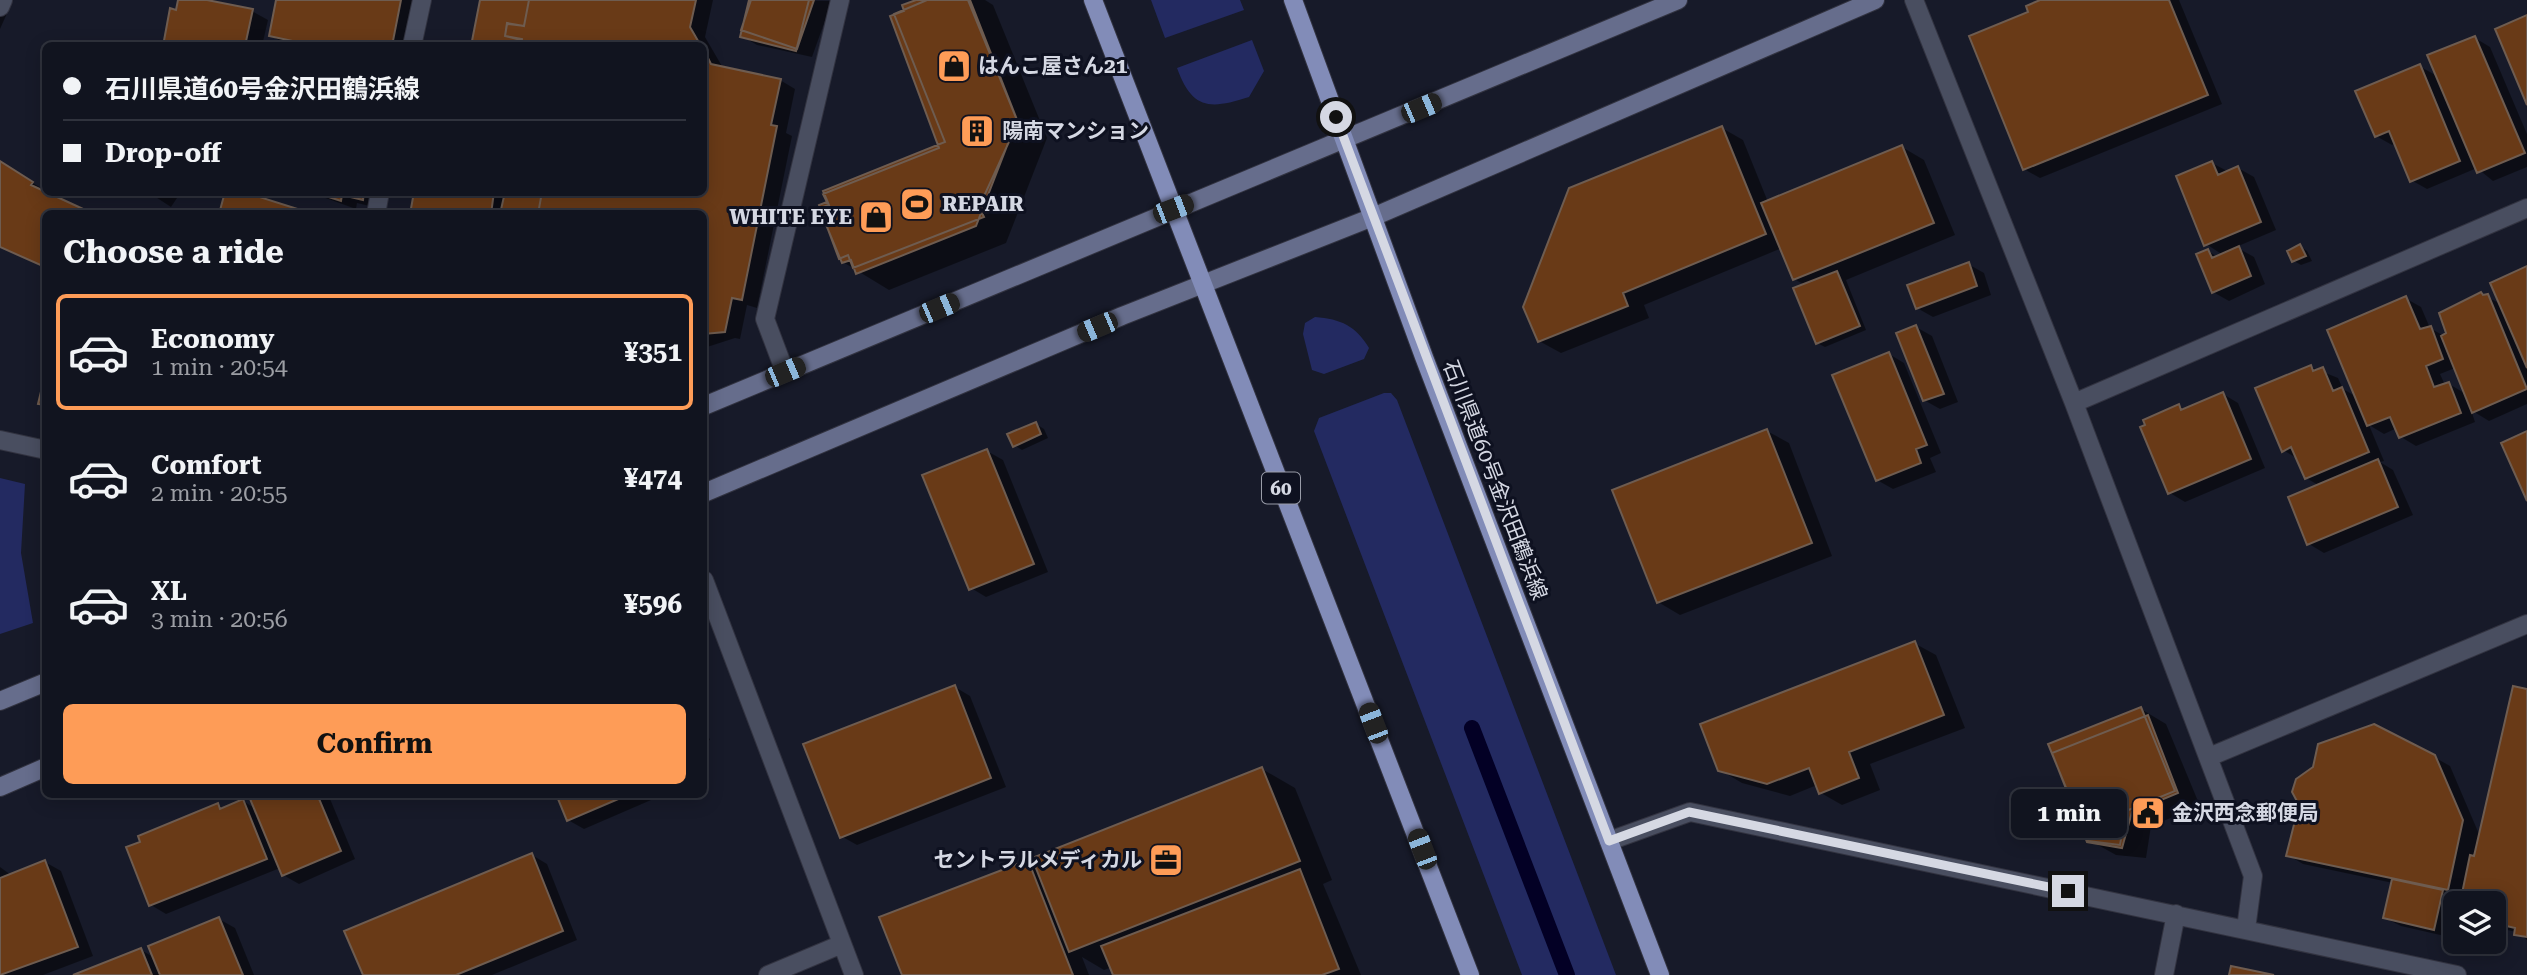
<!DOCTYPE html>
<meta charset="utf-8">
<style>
:root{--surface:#11141f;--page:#1e212c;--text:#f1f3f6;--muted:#9c9ea4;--line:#30333d;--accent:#fe9c57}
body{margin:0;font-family:"Roboto Serif","Noto Sans JP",serif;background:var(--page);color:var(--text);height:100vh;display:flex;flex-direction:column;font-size:26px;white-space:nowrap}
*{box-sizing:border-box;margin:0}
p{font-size:23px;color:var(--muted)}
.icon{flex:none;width:38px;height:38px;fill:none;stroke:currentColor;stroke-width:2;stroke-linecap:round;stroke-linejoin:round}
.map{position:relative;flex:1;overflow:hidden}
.details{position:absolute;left:42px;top:210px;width:665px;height:588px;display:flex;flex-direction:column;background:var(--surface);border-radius:10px;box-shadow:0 4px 18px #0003,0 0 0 2px var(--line)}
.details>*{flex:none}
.guide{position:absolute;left:42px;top:42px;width:665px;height:154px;border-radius:10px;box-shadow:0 4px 18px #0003,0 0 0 2px var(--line);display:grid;align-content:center;height:154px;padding:0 21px;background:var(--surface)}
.controls{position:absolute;left:2443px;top:891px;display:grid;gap:14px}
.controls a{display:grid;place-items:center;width:63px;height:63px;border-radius:10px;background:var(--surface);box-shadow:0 4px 18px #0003,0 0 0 2px var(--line);font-size:35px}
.end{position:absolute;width:32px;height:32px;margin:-16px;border:9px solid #d5d8e3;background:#111;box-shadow:0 0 0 4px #111}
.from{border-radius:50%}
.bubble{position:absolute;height:49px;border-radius:10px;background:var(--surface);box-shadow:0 4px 18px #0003,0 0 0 2px var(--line);font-size:23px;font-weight:700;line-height:49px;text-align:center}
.car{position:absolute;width:21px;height:42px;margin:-21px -10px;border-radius:9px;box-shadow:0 0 5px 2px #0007;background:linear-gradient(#222 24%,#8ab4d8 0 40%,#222 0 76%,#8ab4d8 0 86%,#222 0)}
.guide b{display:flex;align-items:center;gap:24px;height:66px;font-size:26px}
.guide b+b{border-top:2px solid var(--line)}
.guide i{width:18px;height:18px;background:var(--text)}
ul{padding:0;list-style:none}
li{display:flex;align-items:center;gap:21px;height:116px;margin:0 14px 10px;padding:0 7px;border:4px solid transparent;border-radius:10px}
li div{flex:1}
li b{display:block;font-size:26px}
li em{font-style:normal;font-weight:700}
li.selected{border-color:var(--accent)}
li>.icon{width:63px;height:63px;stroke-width:1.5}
h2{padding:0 21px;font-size:32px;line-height:84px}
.action{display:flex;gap:14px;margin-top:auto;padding:14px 21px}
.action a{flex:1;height:80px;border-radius:10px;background:var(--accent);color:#111;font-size:28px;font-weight:700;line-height:80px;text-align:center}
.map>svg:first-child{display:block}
</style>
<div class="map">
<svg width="2527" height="975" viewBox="0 0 2527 975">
<rect width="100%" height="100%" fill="#171a29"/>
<path fill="#232a61" d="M1151 0H1240L1244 10 1165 38Z
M1252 40 1264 71 1249 97C1209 110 1192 109 1177 68Z
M1315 317C1341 319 1356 326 1369 348L1364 359 1324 374 1312 370 1303 334 1305 323Z
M1384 393H1391L1397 400 1616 975H1522L1314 431 1319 418Z
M0 478 25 484 21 553 33 623 0 634Z"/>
<path fill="#0007" fill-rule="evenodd" d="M0 0H13L0 29Z
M180 0H198L252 11 268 20 262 46H164Z
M278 0H418L409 46 286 44 270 35Z
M482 0H713L705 37 723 68 780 80 795 89 786 133 792 136 757 308 747 305 740 339 735 338 704 348V214H412L416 192H704V46H473Z
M750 0 832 1 812 57 757 45 742 36Z
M921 0H985L993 5 1047 138 1006 243 889 290 843 262 940 146Z
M2045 0H2179L2222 104 2040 178 2024 169 2031 13Z
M2475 38 2490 47 2527 134V167L2493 181 2477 168 2427 189 2411 180 2396 143 2392 145 2376 136 2419 66 2439 77Z
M1722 128 1743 140 1768 202 1902 147 1924 160 1955 235 1846 280 1866 330 1825 347 1817 343 1805 285 1794 279 1782 248 1644 305 1649 318 1561 353 1539 341Z
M0 163 46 191V267L0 247Z
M2212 163 2229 172 2238 168 2254 177 2276 230 2236 247 2254 257 2265 284 2229 301 2213 292 2208 251 2218 257 2223 255 2206 244Z
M148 192H181L171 207Z
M238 192 306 214H221Z
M309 192H381L378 208 357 203 356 209Z
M2300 246 2307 251 2312 261 2301 265 2294 261Z
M1968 264 1984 273 1991 295 1933 317 1917 308Z
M2527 268V404L2489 421 2471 410 2475 422 2416 446 2401 437 2397 428 2384 434 2369 425 2384 461 2380 462 2393 470 2413 515 2324 553 2309 544 2320 486 2306 478 2298 459 2283 450 2311 367 2338 378 2343 389 2357 397 2405 298 2421 307 2430 328 2444 336 2481 294 2501 304ZM2455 368 2466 394 2449 384 2445 385 2440 374Z
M1916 327 1932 336 1958 402 1940 409 1924 400Z
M1889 354 1904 363 1941 453 1930 458 1936 472 1893 489 1877 480Z
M2223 394 2238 403 2265 468 2185 502 2170 493 2179 406 2186 410Z
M1036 424 1044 429 1048 438 1022 450 1014 445Z
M1767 431 1789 443 1832 556 1680 615 1658 602Z
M987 451 1003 460 1048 572 986 597 971 588Z
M1914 643 1936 655 1965 728 1870 764 1880 790 1842 805 1821 793 1817 785 1790 796 1742 783 1720 770Z
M955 687 970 696 1006 787 857 845 841 836Z
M2514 688 2527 691V940L2516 932 2494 927V903H2462L2464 898 2458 897 2449 937 2401 926 2385 918 2393 883 2303 864 2288 855 2434 757 2450 766 2479 834Z
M2141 709 2166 724 2200 806 2151 826 2146 858 2116 855 2089 840Z
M704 725 710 740 704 742Z
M1262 769 1295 788 1332 880 1323 884 1361 975H1115L1112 967 1104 970 1082 957 1089 975H904L1028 862 1038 867Z
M250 794H328L355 859 299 884 283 875 280 868 166 914 151 905 128 848 218 805 225 809 243 801 256 809Z
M558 794H665L584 829 568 820Z
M532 855 547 864 577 940 492 975H365Z
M45 862 61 871 93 956 43 975H0V867L11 875Z
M219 919 235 928 254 975H78L141 950 155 958Z"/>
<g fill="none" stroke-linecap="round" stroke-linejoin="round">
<path stroke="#030025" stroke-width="16" d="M1472 728 1567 975"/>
</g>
<path fill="#693a17" stroke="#6e5c50" stroke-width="2" d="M178 0H207L253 9 245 46H163L170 8 176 10Z
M276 0H401L392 46H316L269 36Z
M480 0H529L524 26 507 23 505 36 521 40V46H471Z
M529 0H696L690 27 701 46 521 45 522 39 505 36 507 24 524 26Z
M749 0H809L796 51 740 37Z
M751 0H814L797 49 741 30Z
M916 0H970L1021 130 1013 133 979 207 984 217 853 268 848 255 839 259 819 205 827 202 823 194 939 148 890 16 904 11 902 5Z
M927 0H968L1017 120 976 226 856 274 851 260 842 263 819 208 829 205 823 191 945 142 894 14Z
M2040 0H2169L2208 95 2023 170 1969 36 2028 12 2026 6Z
M2527 15V105L2495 29Z
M2475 36 2525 153 2477 173 2427 55Z
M704 50 711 64 781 79 771 125 777 126 742 300 732 298 725 332 704 334V214H538L542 192H704Z
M2420 64 2460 161 2410 182 2389 131 2375 137 2355 91Z
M1722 126 1766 234 1623 293 1628 306 1538 342 1523 307 1569 188Z
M1902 145 1934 223 1793 280 1761 203Z
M0 161 33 182 31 185 94 214H46L45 267 0 247Z
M2212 161 2218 175 2238 166 2261 222 2204 246 2176 176Z
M225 192H244L307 212 219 214Z
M313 192H364L363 200 342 195 341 201Z
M414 192H494L491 214H410Z
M505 192H542L538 214H500Z
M2300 244 2306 256 2292 262 2287 251Z
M2239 246 2251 276 2212 293 2196 254 2208 249 2212 258Z
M1969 262 1977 286 1916 309 1907 285Z
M2527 266V368L2490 283Z
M1837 271 1860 326 1816 344 1793 288Z
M2481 292 2483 295 2488 294 2527 389 2472 413 2441 336 2446 333 2439 313Z
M2406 296 2420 329 2431 326 2443 359 2426 366 2434 387 2449 382 2461 413 2399 438 2390 417 2367 426 2327 330Z
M1916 325 1944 394 1923 401 1896 333Z
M1889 352 1927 445 1916 449 1921 463 1876 481 1832 375Z
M2311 365 2313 371 2323 367 2333 391 2342 387 2369 452 2305 479 2291 447 2282 452 2255 388Z
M46 371V405L38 404Z
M2223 392 2251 459 2168 494 2140 427 2145 425 2143 420 2179 404 2181 410Z
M1036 422 1041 434 1013 447 1007 434Z
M1767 429 1812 543 1657 603 1612 490Z
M2527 431V501L2501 443Z
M987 449 1034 564 969 590 922 475Z
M2378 459 2398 507 2307 545 2288 497Z
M1915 641 1944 715 1849 752 1859 778 1819 794 1809 768 1767 784 1718 771 1700 724Z
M955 685 991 778 840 838 803 744Z
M2513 686 2527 689V937L2514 935 2515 928 2494 923V903H2460L2470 855 2474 856Z
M2141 707 2175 791 2126 811 2120 845 2088 841 2048 744Z
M2148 715 2178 793 2132 812 2122 848 2087 842 2052 753Z
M2374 724 2435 755 2463 820 2448 890 2286 856 2299 805 2292 792 2296 779 2313 767 2318 744Z
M1262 767 1300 861 1069 952 1032 858Z
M248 794H317L341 851 282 876Z
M556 794H630L567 821Z
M243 799 267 859 149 906 126 847 140 842 138 836 218 803 220 809Z
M532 853 563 931 456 975H363L344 931Z
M45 860 78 947 0 975V878Z
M45 860 78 947 0 975V878Z
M1028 860 1073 975H902L879 917Z
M1300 869 1339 969 1322 975H1113L1101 946Z
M2392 879 2443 890 2434 930 2383 918Z
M219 917 243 975H160L148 946Z
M141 948 152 975H73Z
M2231 966 2274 975H2229Z"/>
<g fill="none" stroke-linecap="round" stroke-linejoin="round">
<g stroke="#323340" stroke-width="20">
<path id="street" d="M1914 0 2074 403 2527 208
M0 7 3 0
M412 46 422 0
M376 214 380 192
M785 372 765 319 840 0
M2074 403 2253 876 2246 929
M0 440 46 450
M704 580 854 975
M2209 757 2527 624
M1609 841 1690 812 2457 975
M768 975 842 944
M2164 975 2176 914"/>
</g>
<g stroke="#323340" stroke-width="20">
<path id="secondary" d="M704 406 1678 0
M704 493 1122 316 1373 217 1875 0
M0 701 46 682
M0 787 46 767"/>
</g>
<g stroke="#323340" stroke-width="20">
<path id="primary" d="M1093 0 1470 975
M1293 0 1424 357 1660 975"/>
</g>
<use href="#street" stroke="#494e60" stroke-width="18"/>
<use href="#secondary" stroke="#666d8c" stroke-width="18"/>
<use href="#primary" stroke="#828cb8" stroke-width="18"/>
</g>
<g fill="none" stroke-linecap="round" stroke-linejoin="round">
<path stroke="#d5d8e3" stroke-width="9" d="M1336 117 1609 841 1689 812 2068 891"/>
</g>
<defs>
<g id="shop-square" transform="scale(1.75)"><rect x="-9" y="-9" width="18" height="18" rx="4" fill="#fe9c57" stroke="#0e1120"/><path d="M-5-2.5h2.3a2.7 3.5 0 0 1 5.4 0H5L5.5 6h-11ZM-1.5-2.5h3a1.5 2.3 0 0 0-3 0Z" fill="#111"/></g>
<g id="building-square" transform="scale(1.75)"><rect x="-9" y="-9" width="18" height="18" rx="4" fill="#fe9c57" stroke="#0e1120"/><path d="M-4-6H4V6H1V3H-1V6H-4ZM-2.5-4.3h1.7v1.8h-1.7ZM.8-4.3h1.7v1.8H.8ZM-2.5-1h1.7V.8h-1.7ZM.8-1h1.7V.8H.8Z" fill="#111"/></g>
<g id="stadium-square" transform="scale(1.75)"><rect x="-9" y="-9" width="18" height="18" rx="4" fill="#fe9c57" stroke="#0e1120"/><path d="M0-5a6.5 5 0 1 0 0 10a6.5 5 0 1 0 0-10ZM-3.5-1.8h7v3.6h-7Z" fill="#111"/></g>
<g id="civic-square" transform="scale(1.75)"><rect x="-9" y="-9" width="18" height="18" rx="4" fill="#fe9c57" stroke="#0e1120"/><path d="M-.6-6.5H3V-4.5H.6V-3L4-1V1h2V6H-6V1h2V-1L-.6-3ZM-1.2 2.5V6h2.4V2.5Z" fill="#111"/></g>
<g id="office-square" transform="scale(1.75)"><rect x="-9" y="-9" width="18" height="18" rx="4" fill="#fe9c57" stroke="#0e1120"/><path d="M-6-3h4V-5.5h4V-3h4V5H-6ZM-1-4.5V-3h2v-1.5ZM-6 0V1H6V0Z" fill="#111"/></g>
</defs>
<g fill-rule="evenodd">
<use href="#shop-square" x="954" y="66"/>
<use href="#building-square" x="977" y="131"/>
<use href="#stadium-square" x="917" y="204"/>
<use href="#shop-square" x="876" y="217"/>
<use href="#civic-square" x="2148" y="813"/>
<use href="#office-square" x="1166" y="860"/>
</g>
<g text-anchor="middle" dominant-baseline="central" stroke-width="6" stroke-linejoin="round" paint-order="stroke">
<rect fill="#0e1120" stroke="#999ca8" stroke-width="2" x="1262" y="472.5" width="38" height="31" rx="5"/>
<g font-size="19" font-weight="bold" fill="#d5d8e3">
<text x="1281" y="488">60</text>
</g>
<g font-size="21" font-weight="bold" fill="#d5d8e3" stroke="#0e1120" text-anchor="start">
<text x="978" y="66">はんこ屋さん21</text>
<text x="1002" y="131">陽南マンション</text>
<text x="942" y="204">REPAIR</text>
<text x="852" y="217" text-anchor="end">WHITE EYE</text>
<text x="2172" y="813">金沢西念郵便局</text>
<text x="1142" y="860" text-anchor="end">セントラルメディカル</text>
</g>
<g font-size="21" fill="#d5d8e3" stroke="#0e1120">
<text transform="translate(1495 480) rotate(69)">石川県道60号金沢田鶴浜線</text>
</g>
</g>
</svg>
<div class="controls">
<a><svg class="icon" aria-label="layers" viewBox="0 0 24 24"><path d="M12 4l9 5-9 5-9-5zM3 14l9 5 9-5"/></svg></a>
</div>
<i class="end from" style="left:1336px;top:117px"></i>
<i class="end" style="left:2068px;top:891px"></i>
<div class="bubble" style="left:2011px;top:789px;width:116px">1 min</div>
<i class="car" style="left:1421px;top:108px;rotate:67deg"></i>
<i class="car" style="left:1173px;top:209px;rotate:69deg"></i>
<i class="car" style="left:939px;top:308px;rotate:67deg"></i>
<i class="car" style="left:1097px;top:327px;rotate:247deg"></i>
<i class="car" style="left:785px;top:372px;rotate:67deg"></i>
<i class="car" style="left:1373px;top:723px;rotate:339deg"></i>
<i class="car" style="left:1422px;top:849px;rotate:339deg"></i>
<div class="guide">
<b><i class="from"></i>石川県道60号金沢田鶴浜線</b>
<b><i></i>Drop-off</b>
</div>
<section class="details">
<h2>Choose a ride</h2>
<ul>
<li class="selected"><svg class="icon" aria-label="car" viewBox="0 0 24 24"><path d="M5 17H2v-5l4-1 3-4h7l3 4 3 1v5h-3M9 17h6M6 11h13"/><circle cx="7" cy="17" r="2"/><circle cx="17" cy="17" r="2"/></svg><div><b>Economy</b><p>1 min · 20:54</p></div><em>¥351</em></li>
<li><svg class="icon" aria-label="car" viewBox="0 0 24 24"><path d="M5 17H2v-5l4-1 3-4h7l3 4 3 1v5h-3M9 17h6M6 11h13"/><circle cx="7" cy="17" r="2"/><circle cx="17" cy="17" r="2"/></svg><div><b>Comfort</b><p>2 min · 20:55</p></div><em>¥474</em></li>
<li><svg class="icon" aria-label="car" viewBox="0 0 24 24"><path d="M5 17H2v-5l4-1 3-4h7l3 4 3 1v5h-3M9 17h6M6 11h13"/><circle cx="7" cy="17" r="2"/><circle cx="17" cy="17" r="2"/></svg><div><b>XL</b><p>3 min · 20:56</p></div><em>¥596</em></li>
</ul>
<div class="action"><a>Confirm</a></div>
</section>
</div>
